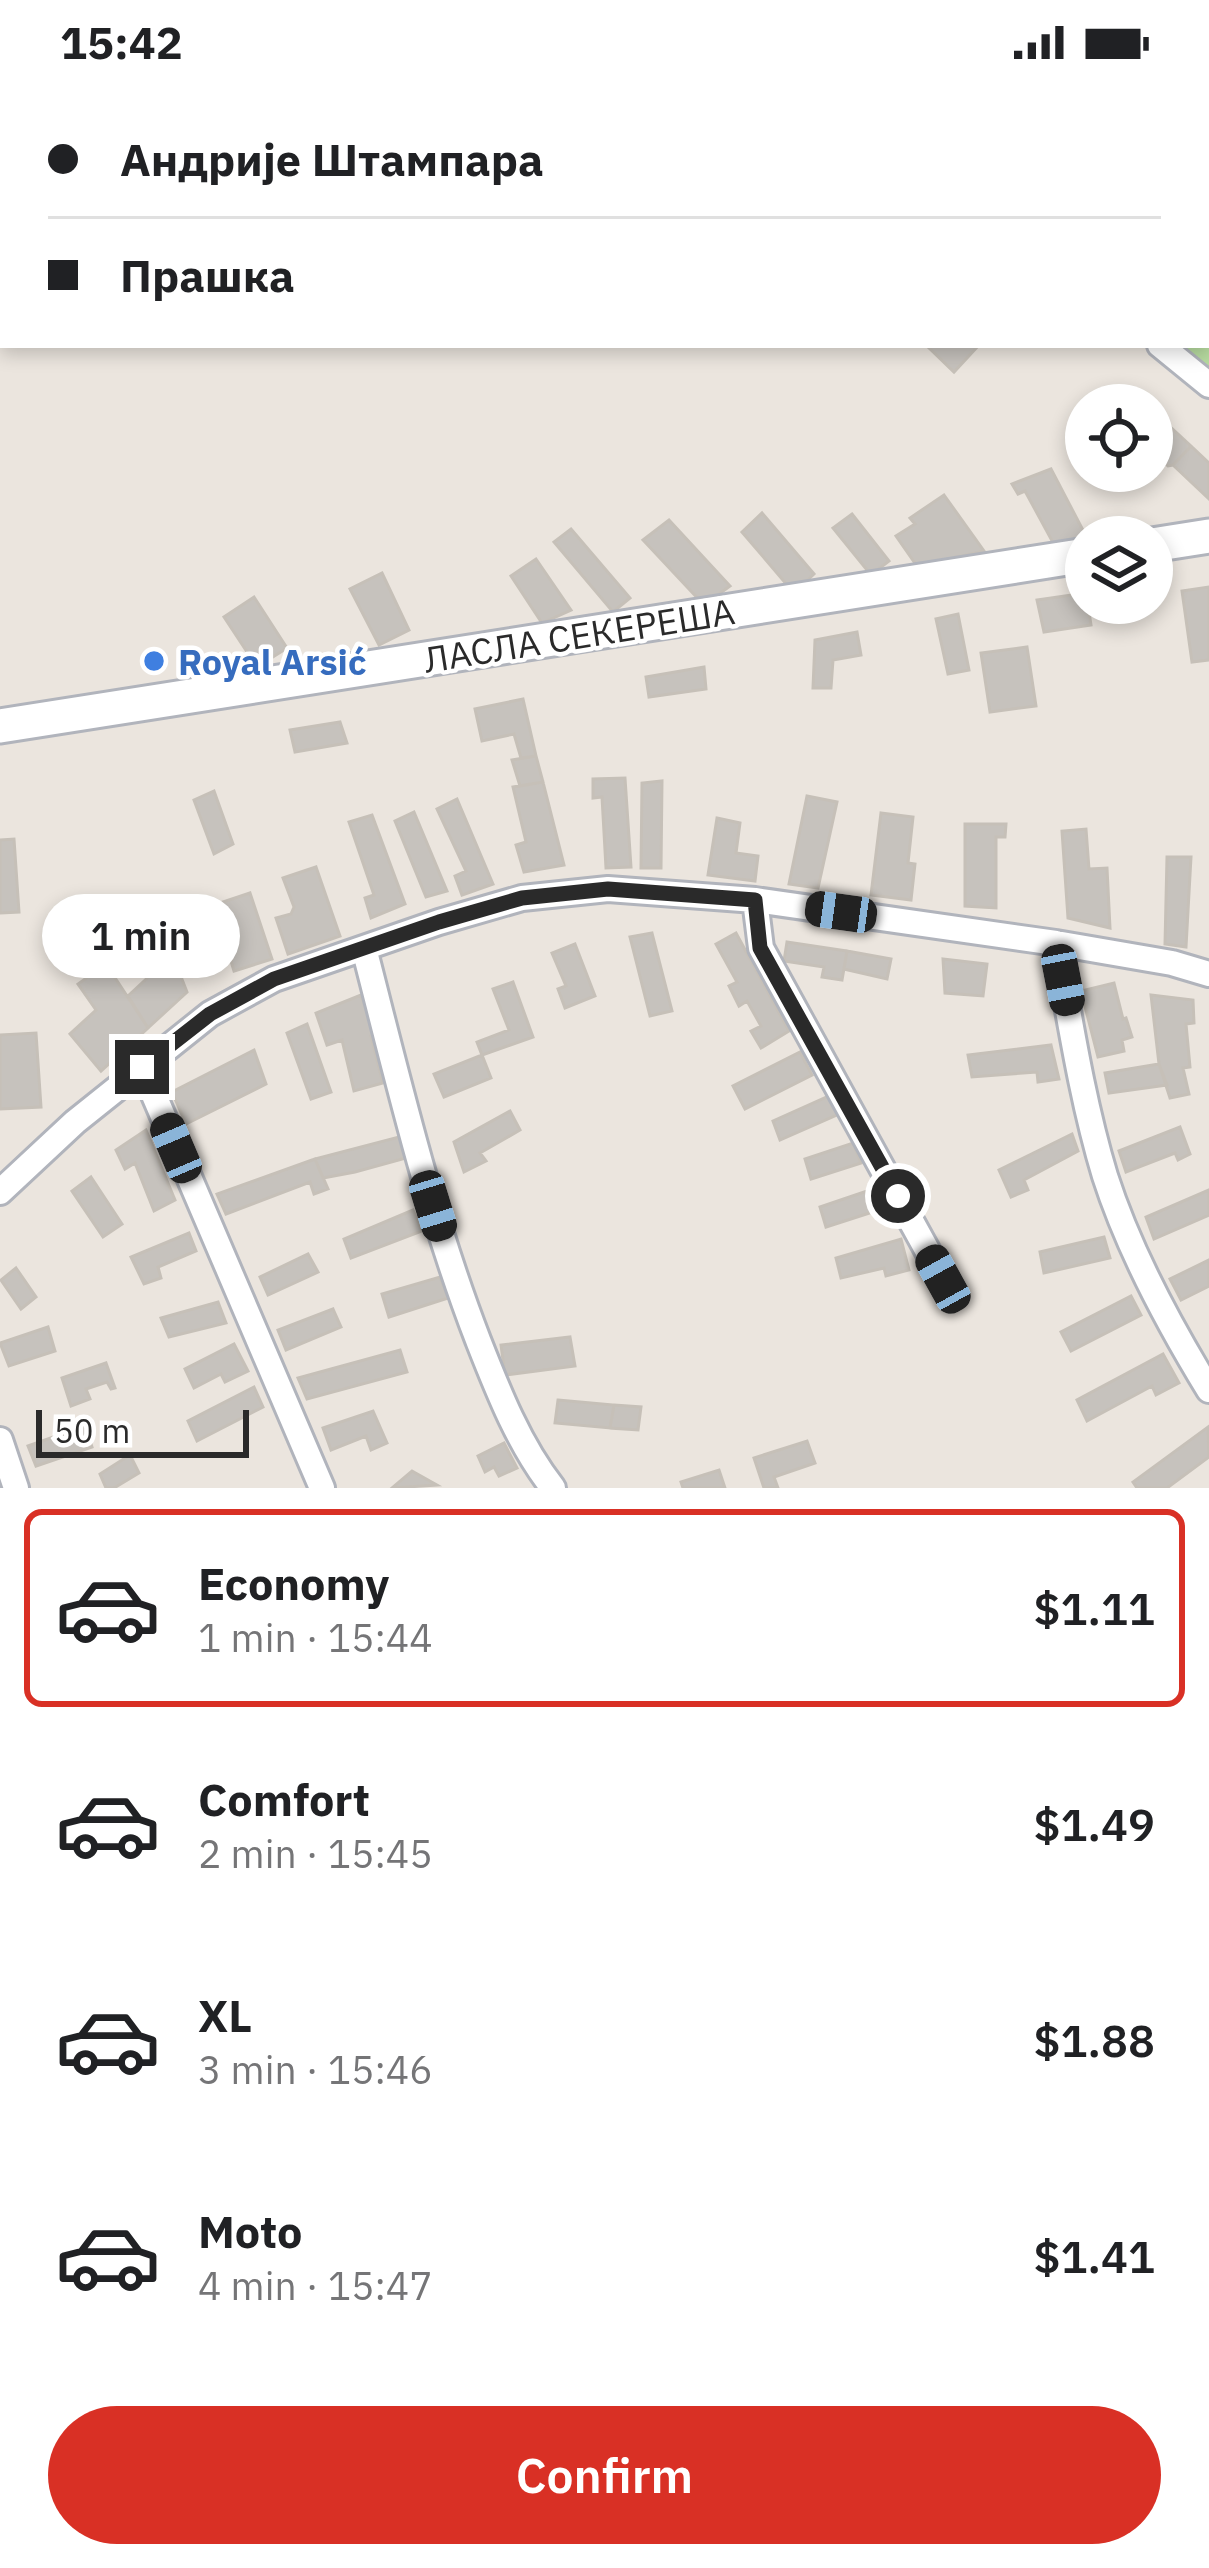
<!DOCTYPE html>
<meta charset="utf-8">
<style>
:root{--surface:#fff;--page:#f6f6f6;--text:#202124;--muted:#757577;--line:#e0e0e0;--accent:#d93025}
body{margin:0;font-family:"IBM Plex Sans",sans-serif;background:var(--page);color:var(--text);height:100vh;display:flex;flex-direction:column;font-size:45px;white-space:nowrap}
*{box-sizing:border-box;margin:0}
p{font-size:39px;color:var(--muted)}
.icon{flex:none;width:66px;height:66px;fill:none;stroke:currentColor;stroke-width:2;stroke-linecap:round;stroke-linejoin:round}
.map{position:relative;height:1404px;overflow:hidden}
.drawer{display:flex;flex-direction:column;background:var(--surface);flex:1}
.drawer>*{flex:none}
.top-card{position:absolute;left:0px;top:0px;width:1209px;height:264px;box-shadow:0 6px 18px #0003;display:grid;align-content:center;height:264px;padding:0 48px;background:var(--surface)}
.buttons{position:absolute;left:1065px;top:300px;display:grid;gap:24px}
.buttons a{display:grid;place-items:center;width:108px;height:108px;border-radius:50%;background:var(--surface);box-shadow:0 6px 18px #0003;font-size:60px}
.scale{position:absolute;left:36px;bottom:30px;width:213px;box-sizing:border-box;padding-left:12px;border:6px solid #2a2a2a;border-top:0;font-size:33px;line-height:42px;white-space:nowrap;color:#2a2a2a;-webkit-text-stroke:9px #fff;paint-order:stroke}
.end{position:absolute;width:54px;height:54px;margin:-27px;border:15px solid #2a2a2a;background:#fff;box-shadow:0 0 0 6px #fff}
.from{border-radius:50%}
.bubble{position:absolute;height:84px;border-radius:42px;background:var(--surface);box-shadow:0 6px 18px #0003;font-size:39px;font-weight:600;line-height:84px;text-align:center}
.car{position:absolute;width:36px;height:72px;margin:-36px -18px;border-radius:15px;box-shadow:0 0 9px 3px #0007;background:linear-gradient(#222 24%,#8ab4d8 0 40%,#222 0 76%,#8ab4d8 0 86%,#222 0)}
.top-card b{display:flex;align-items:center;gap:42px;height:114px;font-size:45px}
.top-card b+b{border-top:3px solid var(--line)}
.top-card i{width:30px;height:30px;background:var(--text)}
ul{padding:21px 0 0;list-style:none}
li{display:flex;align-items:center;gap:36px;height:198px;margin:0 24px 18px;padding:0 24px;border:6px solid transparent;border-radius:18px}
li div{flex:1}
li b{display:block;font-size:45px}
li em{font-style:normal;font-weight:600}
li.current{border-color:var(--accent)}
li>.icon{width:108px;height:108px;stroke-width:1.5}
.action{display:flex;gap:24px;margin-top:auto;padding:24px 48px}
.action a{flex:1;height:138px;border-radius:72px;background:var(--accent);color:#fff;font-size:48px;font-weight:600;line-height:138px;text-align:center}
.status{display:flex;justify-content:space-between;align-items:center;height:84px;padding:0 60px;background:var(--surface);direction:ltr}
.status svg{height:33px;fill:currentColor}
.map>svg:first-child{display:block}
</style>
<div class="status"><b>15:42</b><svg viewBox="0 0 49 12"><path d="M0 12V9h3v3zM5 12V6h3v6zM10 12V3h3v9zM15 12V0h3v12zM26 1h20v11H26zM47 4h2v5h-2z"/></svg></div>
<div class="map">
<svg width="1209" height="1404" viewBox="0 0 1209 1404">
<rect width="100%" height="100%" fill="#ebe5de"/>
<path fill="#b7dba0" d="M829 0H1209V301L1160 261H1206V3Z"/>
<path fill="#c6c2bd" stroke="#c6c0b8" stroke-width="3" d="M926 261H979L954 288Z
M1152 326 1191 362 1173 381 1168 382 1152 368Z
M1191 362 1209 379V415L1173 381Z
M1051 385 1086 452 1056 464 1025 407 1018 410 1012 400Z
M944 411 984 467 917 482 896 452 915 440 910 434Z
M762 429 814 490 794 509 742 448Z
M852 430 889 477 871 491 833 444Z
M669 436 730 502 704 521 643 456Z
M571 445 630 514 613 528 554 458Z
M536 475 571 526 542 539 511 492Z
M382 489 409 546 379 561 350 505Z
M1209 503V576L1192 578 1182 507Z
M1086 509 1091 541 1044 548 1037 516Z
M254 513 287 564 257 583 224 533Z
M958 530 969 586 948 590 936 535Z
M857 548 861 571 833 576 831 604H813L815 556Z
M1027 563 1036 622 990 628 981 569Z
M704 583 706 605 649 613 646 593Z
M523 615 536 672 521 674 514 650 482 657 475 625Z
M340 638 347 659 295 668 290 646Z
M536 672 543 698 520 702 512 676Z
M625 694 631 783 606 784 602 713 593 714V695Z
M662 697 661 784H641L642 699Z
M543 698 564 781 524 788 516 761 526 758 513 703Z
M214 707 233 760 214 770 194 716Z
M807 712 837 718 818 804 789 800Z
M457 715 493 800 462 811 455 792 466 787 437 725Z
M414 728 447 807 426 813 395 737Z
M881 729 913 733 908 779 915 780 911 816 871 811Z
M372 731 405 820 371 834 365 814 374 811 349 738Z
M717 734 740 739 736 769 758 772 755 797 708 791Z
M965 740H1006L1005 753H996V824L965 822Z
M1086 745 1089 785 1107 784 1110 844 1068 834 1062 747Z
M14 755 19 828 0 829V756Z
M1167 773H1191L1186 863 1165 860Z
M316 783 340 852 288 870 276 834 291 830 294 823 283 794Z
M250 809 272 875 234 887 214 821Z
M160 839 187 908 148 944 128 912 158 884 142 846Z
M652 849 672 927 650 932 630 853Z
M736 849 789 947 761 964 751 947 761 942 747 917 739 922 729 902 737 898 716 860Z
M787 858 847 867 842 896 822 893 824 883 784 877Z
M575 860 595 912 565 924 558 905 566 902 552 869Z
M847 867 891 875 887 895 844 885Z
M943 875 987 880 983 912 945 909Z
M106 880 148 944 101 987 70 950 96 926 78 900Z
M513 898 533 953 482 971 477 958 509 946 493 905Z
M1114 899 1123 935 1126 934 1132 953 1122 956 1124 967 1098 973 1081 907Z
M361 911 375 951 371 952 383 999 354 1007 342 956 327 961 316 929Z
M1151 911 1193 916 1194 939 1186 940 1190 983 1183 984 1189 1010 1170 1014 1159 980Z
M307 940 331 1008 311 1015 287 949Z
M36 949 41 1023 0 1025V951Z
M1051 961 1059 995 1038 998 1037 988 972 993 968 971Z
M254 966 266 1000 186 1040 172 1008Z
M800 968 812 991 745 1025 733 1002Z
M482 971 491 994 444 1013 434 990Z
M1159 980 1167 1001 1109 1009 1105 989Z
M829 1012 839 1030 780 1056 773 1037Z
M510 1027 520 1046 480 1069 486 1077 464 1088 454 1058Z
M1180 1043 1190 1070 1178 1076 1175 1069 1126 1088 1119 1067Z
M146 1046 175 1116 154 1127 135 1079 125 1085 116 1066Z
M1072 1050 1078 1067 1024 1096 1028 1106 1011 1113 999 1086Z
M399 1053 406 1074 355 1088 323 1094 315 1075Z
M853 1059 861 1079 811 1095 805 1075Z
M315 1075 328 1105 314 1110 310 1098 226 1130 217 1110Z
M91 1093 122 1140 103 1153 72 1107Z
M876 1104 882 1125 826 1143 820 1123Z
M1209 1106V1131L1154 1155 1146 1133Z
M413 1126 422 1147 351 1174 344 1155Z
M189 1149 196 1167 158 1183 161 1194 144 1200 131 1173Z
M1104 1153 1110 1174 1044 1189 1040 1168Z
M901 1155 909 1186 886 1192 884 1184 841 1194 836 1174Z
M308 1170 318 1188 268 1211 260 1193Z
M1209 1176V1202L1181 1216 1170 1195Z
M16 1184 36 1213 21 1225 1 1196Z
M440 1193 448 1214 389 1233 382 1210Z
M1131 1212 1141 1231 1071 1267 1061 1248Z
M218 1218 226 1239 169 1253 161 1234Z
M333 1225 341 1243 286 1266 278 1246Z
M48 1243 55 1267 9 1282 0 1259Z
M570 1253 575 1282 505 1291 501 1261Z
M234 1260 248 1287 225 1298 221 1290 194 1304 185 1285Z
M400 1266 407 1288 307 1315 298 1294Z
M1163 1270 1179 1299 1156 1311 1152 1302 1087 1337 1077 1316Z
M106 1279 115 1304 111 1305 107 1298 86 1305 90 1315 71 1322 62 1294Z
M254 1303 263 1323 197 1357 188 1337Z
M558 1316 614 1321 610 1344 555 1339Z
M614 1321 641 1323 638 1346 610 1344Z
M373 1327 387 1359 371 1366 366 1352 331 1366 323 1344Z
M85 1342 92 1363 36 1382 28 1362Z
M1208 1343 1209 1373 1167 1404H1137L1133 1398Z
M807 1357 815 1379 774 1393 778 1404H764L754 1374Z
M504 1359 517 1384 499 1392 494 1383 485 1388 478 1372Z
M130 1371 139 1389 114 1404H106L100 1390Z
M719 1386 725 1404H683L681 1398Z
M412 1387 437 1401 392 1404Z"/>
<g fill="none" stroke-linecap="round" stroke-linejoin="round">
<g stroke="#b1b4bc" stroke-width="30">
<path id="street" d="M829 0 833 3
M1160 261 1209 301
M755 816 761 864 943 1195
M1056 859C1070 936 1082 1016 1105 1092 1129 1167 1168 1239 1209 1306
M364 864C398 996 429 1129 478 1256 498 1307 519 1361 553 1404
M142 983 322 1404
M0 1108 75 1038 210 930 274 895 439 838 522 814 608 805 755 816 1056 859 1172 879 1209 890
M0 1356 16 1404"/>
</g>
<g stroke="#b1b4bc" stroke-width="39">
<path id="secondary" d="M1152 461 1209 452
M0 642 1086 471"/>
</g>
<path stroke="#c3c3c3" stroke-width="4.5" stroke-dasharray="9 6" stroke-linecap="butt" d="M1001 0 1004 3
M1168 3 1171 0
M1206 189 1209 191"/>
<use href="#street" stroke="#fff" stroke-width="24"/>
<use href="#secondary" stroke="#fff" stroke-width="33"/>
</g>
<g fill="none" stroke-linecap="round" stroke-linejoin="round">
<path stroke="#2a2a2a" stroke-width="15" d="M142 983 210 930 274 895 439 838 522 814 608 805 755 816 760 864 898 1112"/>
</g>
<circle fill="#3f7fe0" stroke="#fff" stroke-width="4.5" cx="154" cy="577" r="12"/>
<g text-anchor="middle" dominant-baseline="central" stroke-width="9" stroke-linejoin="round" paint-order="stroke">
<g font-size="36" fill="#2a2a2a" stroke="#fff">
<text transform="translate(579 551) rotate(-9)">ЛАСЛА СЕКЕРЕША</text>
</g>
<g font-size="36" font-weight="bold" fill="#366cbe" stroke="#fff" text-anchor="start">
<text x="178" y="577">Royal Arsić</text>
</g>
</g>
</svg>
<div class="buttons">
<a><svg class="icon" aria-label="locate" viewBox="0 0 24 24"><circle cx="12" cy="12" r="6"/><path d="M12 2v4M12 18v4M2 12h4M18 12h4"/></svg></a>
<a><svg class="icon" aria-label="layers" viewBox="0 0 24 24"><path d="M12 4l9 5-9 5-9-5zM3 14l9 5 9-5"/></svg></a>
</div>
<div class="scale">50 m</div>
<i class="end from" style="left:898px;top:1112px"></i>
<i class="end" style="left:142px;top:983px"></i>
<div class="bubble" style="left:42px;top:810px;width:198px">1 min</div>
<i class="car" style="left:841px;top:828px;rotate:278deg"></i>
<i class="car" style="left:1063px;top:896px;rotate:169deg"></i>
<i class="car" style="left:176px;top:1064px;rotate:337deg"></i>
<i class="car" style="left:433px;top:1122px;rotate:163deg"></i>
<i class="car" style="left:943px;top:1195px;rotate:331deg"></i>
<div class="top-card">
<b><i class="from"></i>Андрије Штампара</b>
<b><i></i>Прашка</b>
</div>
</div>
<section class="drawer">
<ul>
<li class="current"><svg class="icon" aria-label="car" viewBox="0 0 24 24"><path d="M5 17H2v-5l4-1 3-4h7l3 4 3 1v5h-3M9 17h6M6 11h13"/><circle cx="7" cy="17" r="2"/><circle cx="17" cy="17" r="2"/></svg><div><b>Economy</b><p>1 min · 15:44</p></div><em>$1.11</em></li>
<li><svg class="icon" aria-label="car" viewBox="0 0 24 24"><path d="M5 17H2v-5l4-1 3-4h7l3 4 3 1v5h-3M9 17h6M6 11h13"/><circle cx="7" cy="17" r="2"/><circle cx="17" cy="17" r="2"/></svg><div><b>Comfort</b><p>2 min · 15:45</p></div><em>$1.49</em></li>
<li><svg class="icon" aria-label="car" viewBox="0 0 24 24"><path d="M5 17H2v-5l4-1 3-4h7l3 4 3 1v5h-3M9 17h6M6 11h13"/><circle cx="7" cy="17" r="2"/><circle cx="17" cy="17" r="2"/></svg><div><b>XL</b><p>3 min · 15:46</p></div><em>$1.88</em></li>
<li><svg class="icon" aria-label="car" viewBox="0 0 24 24"><path d="M5 17H2v-5l4-1 3-4h7l3 4 3 1v5h-3M9 17h6M6 11h13"/><circle cx="7" cy="17" r="2"/><circle cx="17" cy="17" r="2"/></svg><div><b>Moto</b><p>4 min · 15:47</p></div><em>$1.41</em></li>
</ul>
<div class="action"><a>Confirm</a></div>
</section>
